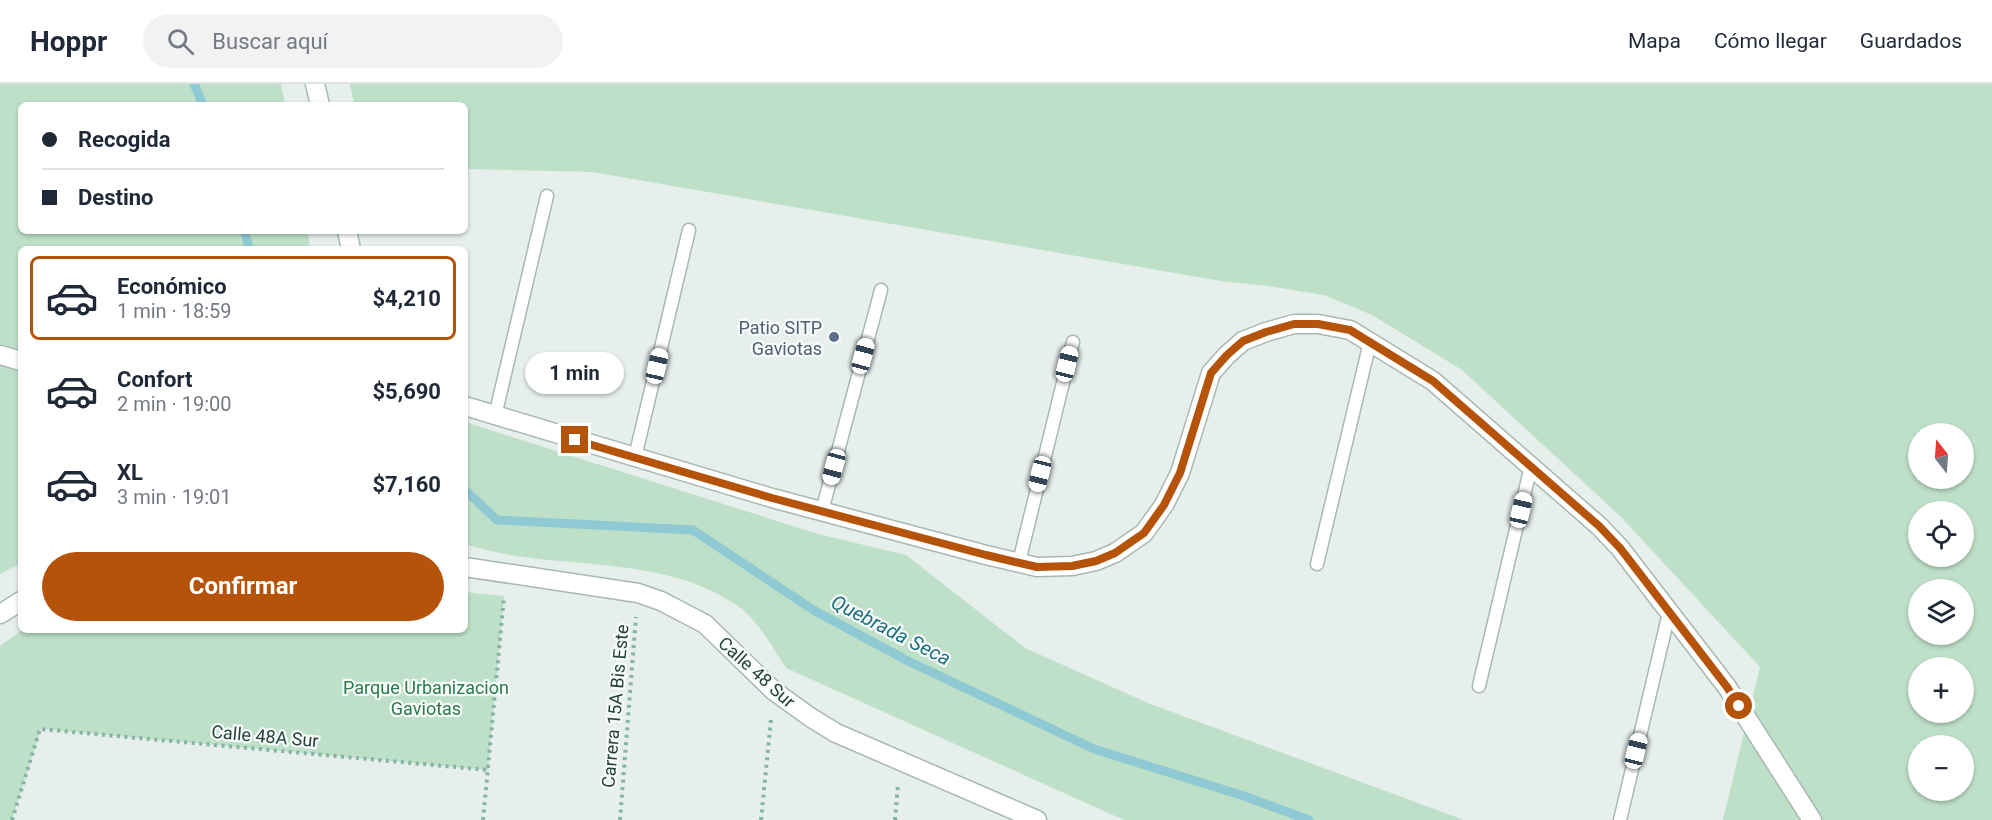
<!DOCTYPE html>
<html lang="es">
<meta charset="utf-8">
<style>
:root{--surface:#fff;--page:#f2f2f3;--text:#1f2937;--muted:#747a83;--line:#e0e1e3;--accent:#b45309}
body{margin:0;font-family:Roboto,sans-serif;background:var(--page);color:var(--text);height:100vh;display:flex;flex-direction:column;font-size:22px;white-space:nowrap}
*{box-sizing:border-box;margin:0}
p{font-size:20px;color:var(--muted)}
.icon{flex:none;width:33px;height:33px;fill:none;stroke:currentColor;stroke-width:2;stroke-linecap:round;stroke-linejoin:round}
.map{position:relative;flex:1;overflow:hidden}
.details{position:absolute;left:18px;top:162px;width:450px;height:387px;display:flex;flex-direction:column;background:var(--surface);border-radius:9px;box-shadow:0 2px 4px #0004}
.details>*{flex:none}
.banner{position:absolute;left:18px;top:18px;width:450px;height:132px;border-radius:9px;box-shadow:0 2px 4px #0004;display:grid;align-content:center;height:132px;padding:0 24px;background:var(--surface)}
.needle{width:39px;rotate:343deg}
.fabs{position:absolute;left:1908px;top:339px;display:grid;gap:12px}
.fabs a{display:grid;place-items:center;width:66px;height:66px;border-radius:50%;background:var(--surface);box-shadow:0 2px 4px #0004;font-size:30px}
.end{position:absolute;width:27px;height:27px;margin:-14px;border:8px solid #b45309;background:#fff;box-shadow:0 0 0 3px #fff}
.from{border-radius:50%}
.bubble{position:absolute;height:42px;border-radius:21px;background:var(--surface);box-shadow:0 2px 4px #0004;font-size:20px;font-weight:700;line-height:42px;text-align:center}
.car{position:absolute;width:18px;height:36px;margin:-18px -9px;border-radius:8px;box-shadow:0 0 4px 2px #0007;background:linear-gradient(#fff 24%,#345 0 40%,#fff 0 76%,#345 0 86%,#fff 0)}
.banner b{display:flex;align-items:center;gap:21px;height:57px;font-size:22px}
.banner b+b{border-top:2px solid var(--line)}
.banner i{width:15px;height:15px;background:var(--text)}
ul{padding:10px 0 0;list-style:none}
li{display:flex;align-items:center;gap:18px;height:84px;margin:0 12px 9px;padding:0 12px;border:3px solid transparent;border-radius:9px}
li div{flex:1}
li b{display:block;font-size:22px}
li em{font-style:normal;font-weight:700}
li.on{border-color:var(--accent)}
li>.icon{width:54px;height:54px;stroke-width:1.5}
.action{display:flex;gap:12px;margin-top:auto;padding:12px 24px}
.action a{flex:1;height:69px;border-radius:36px;background:var(--accent);color:#fff;font-size:24px;font-weight:700;line-height:69px;text-align:center}
header{display:flex;align-items:center;gap:36px;box-sizing:border-box;height:84px;padding:0 30px;background:var(--surface);border-bottom:2px solid var(--line)}
header strong{font-size:28px}
nav{display:flex;gap:33px;margin-inline-start:auto;font-size:21px}
.search{width:420px;height:54px;background:var(--page);display:flex;align-items:center;gap:15px;box-sizing:border-box;padding:0 21px;border-radius:33px;color:var(--muted);font-size:22px}
.map>svg:first-child{display:block}
</style>
<header>
<strong>Hoppr</strong>
<div class="search"><svg class="icon" aria-label="search" viewBox="0 0 24 24"><circle cx="10" cy="10" r="6"/><path d="M15 15l6 6"/></svg>Buscar aquí</div>
<nav><a>Mapa</a><a>Cómo llegar</a><a>Guardados</a></nav>
</header>
<div class="map">
<svg width="1992" height="736" viewBox="0 0 1992 736">
<rect width="100%" height="100%" fill="#e6efeb"/>
<path fill="#bfe0c8" fill-rule="evenodd" d="M0 0H281L285 21H21V147H308L310 165H21V479L0 490Z
M350 0H1992V736H1723L1760 583 1620 432 1462 286 1372 231 1324 211 1268 202 1221 197 592 88 465 85V21H354ZM1918 350H1964V394H1918ZM1918 428H1964V472H1918ZM1918 506H1964V550H1918ZM1918 584H1964V628H1918ZM1918 662H1964V706H1918Z
M465 338 818 450 906 471 1025 564 1148 619 1464 736H1124L786 584C773 564 756 533 735 520 654 467 553 489 465 460Z
M465 508 504 512 488 686 41 645 12 736H0V562L22 546H465Z"/>
<g fill="none" stroke-linecap="round" stroke-linejoin="round">
<path stroke="#8ec9d4" stroke-width="9" d="M194 0 203 21
M245 147 249 165
M465 406 497 436 693 446 815 527 908 577 1094 665 1244 712 1309 736"/>
<g stroke="#a8b8b2" stroke-width="15">
<path id="lane" d="M495 332 547 112
M635 373 689 146
M822 427 881 206
M1019 478 1073 258
M1317 480 1370 258
M1479 602 1531 382
M1620 736 1669 529"/>
</g>
<g stroke="#a8b8b2" stroke-width="21">
<path id="street" d="M0 271 21 277
M465 322 772 414 986 471 1037 483 1072 482 1096 477 1115 469 1144 449 1164 421 1180 389 1211 289 1227 271 1243 257 1266 248 1294 240H1318L1350 246 1433 297 1599 442 1620 464 1727 603 1812 736
M465 483 638 509 661 517 705 540 774 607 810 633 836 649 1037 736"/>
</g>
<g stroke="#a4bbb3" stroke-width="21">
<path id="secondary" d="M315 0 320 21
M347 147 351 165
M0 530 21 517"/>
</g>
<path stroke="#86b3a5" stroke-width="4" stroke-dasharray="3 4.5" stroke-linecap="butt" d="M12 736 40 645 488 686
M483 736 504 513
M620 736 636 533
M761 736 771 635
M895 736 898 701"/>
<use href="#lane" stroke="#fff" stroke-width="12"/>
<use href="#street" stroke="#fff" stroke-width="18"/>
<use href="#secondary" stroke="#fff" stroke-width="18"/>
</g>
<g fill="none" stroke-linecap="round" stroke-linejoin="round">
<path stroke="#b45309" stroke-width="8" d="M575 356 772 414 986 471 1037 483 1072 482 1096 477 1115 469 1144 449 1164 421 1180 389 1211 289 1227 271 1243 257 1266 248 1294 240H1318L1350 246 1433 297 1599 442 1620 464 1727 603 1739 622"/>
</g>
<circle fill="#5c6f8a" stroke="#f7fbf9" stroke-width="2" cx="834" cy="253" r="6"/>
<g text-anchor="middle" dominant-baseline="central" stroke-width="4.5" stroke-linejoin="round" paint-order="stroke">
<g font-size="18" fill="#4e5e75" stroke="#f7fbf9" text-anchor="end">
<text x="822" y="243">Patio SITP<tspan x="822" dy="21">Gaviotas</tspan></text>
</g>
<g font-size="18" fill="#24423a" stroke="#f7fbf9">
<text transform="translate(757 588) rotate(42)">Calle 48 Sur</text>
<text transform="translate(615 622) rotate(-85)">Carrera 15A Bis Este</text>
<text transform="translate(265 652) rotate(5)">Calle 48A Sur</text>
</g>
<g font-size="18" fill="#2d7a4b" stroke="#f7fbf9">
<text x="426" y="603">Parque Urbanizacion<tspan x="426" dy="21">Gaviotas</tspan></text>
</g>
<g font-size="20" font-style="italic" fill="#1c6f80" stroke="#f7fbf9">
<text transform="translate(891 546) rotate(27)">Quebrada Seca</text>
</g>
</g>
</svg>
<div class="fabs">
<a><svg class="needle" viewBox="-14 -14 28 28"><path d="M0-13l5 13h-10z" fill="#e53935"/><path d="M0 13l5-13h-10z" fill="#747a83"/></svg></a>
<a><svg class="icon" aria-label="locate" viewBox="0 0 24 24"><circle cx="12" cy="12" r="6"/><path d="M12 2v4M12 18v4M2 12h4M18 12h4"/></svg></a>
<a><svg class="icon" aria-label="layers" viewBox="0 0 24 24"><path d="M12 4l9 5-9 5-9-5zM3 14l9 5 9-5"/></svg></a>
<a>+</a>
<a>−</a>
</div>
<i class="end from" style="left:1739px;top:622px"></i>
<i class="end" style="left:575px;top:356px"></i>
<div class="bubble" style="left:525px;top:268px;width:99px">1 min</div>
<i class="car" style="left:863px;top:272px;rotate:15deg"></i>
<i class="car" style="left:1067px;top:280px;rotate:14deg"></i>
<i class="car" style="left:657px;top:282px;rotate:13deg"></i>
<i class="car" style="left:834px;top:383px;rotate:195deg"></i>
<i class="car" style="left:1040px;top:390px;rotate:194deg"></i>
<i class="car" style="left:1521px;top:426px;rotate:13deg"></i>
<i class="car" style="left:1636px;top:667px;rotate:14deg"></i>
<div class="banner">
<b><i class="from"></i>Recogida</b>
<b><i></i>Destino</b>
</div>
<section class="details">
<ul>
<li class="on"><svg class="icon" aria-label="car" viewBox="0 0 24 24"><path d="M5 17H2v-5l4-1 3-4h7l3 4 3 1v5h-3M9 17h6M6 11h13"/><circle cx="7" cy="17" r="2"/><circle cx="17" cy="17" r="2"/></svg><div><b>Económico</b><p>1 min · 18:59</p></div><em>$4,210</em></li>
<li><svg class="icon" aria-label="car" viewBox="0 0 24 24"><path d="M5 17H2v-5l4-1 3-4h7l3 4 3 1v5h-3M9 17h6M6 11h13"/><circle cx="7" cy="17" r="2"/><circle cx="17" cy="17" r="2"/></svg><div><b>Confort</b><p>2 min · 19:00</p></div><em>$5,690</em></li>
<li><svg class="icon" aria-label="car" viewBox="0 0 24 24"><path d="M5 17H2v-5l4-1 3-4h7l3 4 3 1v5h-3M9 17h6M6 11h13"/><circle cx="7" cy="17" r="2"/><circle cx="17" cy="17" r="2"/></svg><div><b>XL</b><p>3 min · 19:01</p></div><em>$7,160</em></li>
</ul>
<div class="action"><a>Confirmar</a></div>
</section>
</div>
